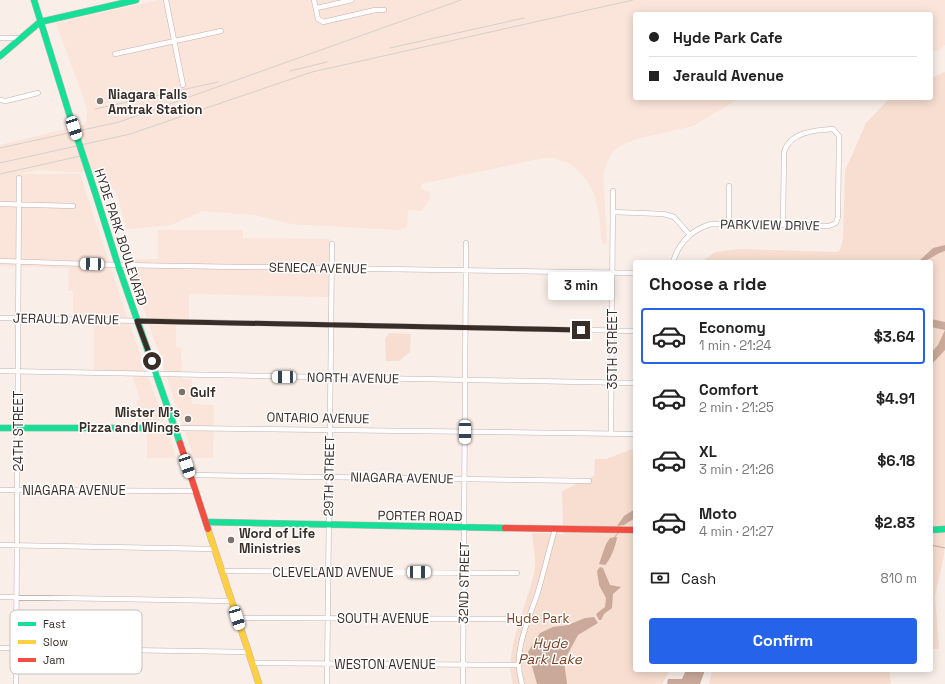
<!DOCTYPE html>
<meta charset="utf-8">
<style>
:root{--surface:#fff;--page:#f2f2f2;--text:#222;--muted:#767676;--line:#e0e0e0;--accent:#2563eb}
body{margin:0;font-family:"Space Grotesk",sans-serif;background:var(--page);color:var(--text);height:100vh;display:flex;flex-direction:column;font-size:15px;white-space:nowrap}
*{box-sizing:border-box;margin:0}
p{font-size:13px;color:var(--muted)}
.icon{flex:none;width:22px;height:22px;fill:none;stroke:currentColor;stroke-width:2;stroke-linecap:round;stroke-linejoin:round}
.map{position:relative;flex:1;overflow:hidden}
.details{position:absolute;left:633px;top:260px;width:300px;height:412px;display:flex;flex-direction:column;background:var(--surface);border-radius:4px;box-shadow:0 2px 10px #0003}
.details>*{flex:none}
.banner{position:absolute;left:633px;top:12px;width:300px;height:88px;border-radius:4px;box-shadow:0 2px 10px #0003;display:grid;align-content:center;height:88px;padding:0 16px;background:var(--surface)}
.end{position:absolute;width:18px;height:18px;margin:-9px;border:5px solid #392d28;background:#fff;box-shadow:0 0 0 2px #fff}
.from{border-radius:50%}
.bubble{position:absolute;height:28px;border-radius:4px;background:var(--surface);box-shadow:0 2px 10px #0003;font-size:13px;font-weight:600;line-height:28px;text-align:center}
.car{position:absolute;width:12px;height:24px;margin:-12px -6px;border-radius:5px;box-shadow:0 0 3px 1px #0007;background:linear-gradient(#fff 24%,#345 0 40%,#fff 0 76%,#345 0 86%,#fff 0)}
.banner b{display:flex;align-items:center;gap:14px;height:38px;font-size:15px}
.banner b+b{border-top:1px solid var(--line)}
.banner i{width:10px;height:10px;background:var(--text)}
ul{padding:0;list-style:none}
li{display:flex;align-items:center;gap:12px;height:56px;margin:0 8px 6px;padding:0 8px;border:2px solid transparent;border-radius:4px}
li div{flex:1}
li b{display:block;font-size:15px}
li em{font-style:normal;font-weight:600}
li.current{border-color:var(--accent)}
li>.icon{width:36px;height:36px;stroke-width:1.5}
h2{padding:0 16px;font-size:18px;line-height:48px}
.pay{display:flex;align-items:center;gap:10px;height:44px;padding:0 16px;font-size:15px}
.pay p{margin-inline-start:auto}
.cta{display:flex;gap:8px;margin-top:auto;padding:8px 16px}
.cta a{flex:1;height:46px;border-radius:4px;background:var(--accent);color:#fff;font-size:16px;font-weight:600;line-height:46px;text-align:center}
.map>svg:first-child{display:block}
</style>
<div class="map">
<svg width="945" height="684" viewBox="0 0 945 684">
<rect width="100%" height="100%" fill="#f9eee8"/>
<path fill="#fbe4d9" d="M159 0H945V45L937 51H931V14H635V98H740L693 126 640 138 621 145 611 154 603 174 607 244H602L599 214 595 196 586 179 571 164 554 158H544L421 184V189L430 192 429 200 422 211 408 210 407 227 398 230 291 224 254 215 203 211 171 225 126 229 117 193 101 173 37 170 17 174H80L127 317 164 421 137 422V400H140L131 371 94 370V316H73V291H68L69 268 0 266V145L86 124 87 108 56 23Z
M158 230H243V238L330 239V297L189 294V325H176V347L181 348 182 379H192V404L214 405 213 458H194L127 259H158Z
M147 430H167L176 458H147Z"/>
<path fill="#f7ded0" d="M945 72V533L944 555 935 596 939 649H931V262H704V260L715 252 738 249 836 252 840 250 843 239 845 171 866 123 890 98H931V78Z
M389 333 411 334 410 352 399 361H386L385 339Z
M635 448V670H670L662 684H513C503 652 527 606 534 573 537 562 533 546 532 533L563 534 562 491 594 476 595 459H606Z
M712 670H889L891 684H709Z"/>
<path fill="#caa99a" d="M945 245V251C934 254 929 262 918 262L933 248Z
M931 319 945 322V350L931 365V353L938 345 945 330 931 327Z
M635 509V518L624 525 617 526 624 516Z
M617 537C616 545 611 559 605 565L599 564 606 544 610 538Z
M600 567 603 568 610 585 621 587 613 594 612 608 604 614 601 620H599L596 614 605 607 606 598 599 585 597 571Z
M594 617 598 623 578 635 564 661 567 684H537L528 652 540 633 553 627 568 625 585 618Z
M686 670H705L700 684H667L668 679H682Z"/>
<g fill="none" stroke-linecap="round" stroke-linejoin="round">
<path stroke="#caa99a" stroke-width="1" d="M614 538 618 533
M931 545 945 548"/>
<g stroke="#bfb4af" stroke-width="5.5">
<path id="street" d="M166 0 183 85
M314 0 318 19 323 22 375 10H384
M317 8 352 0
M0 38H21
M115 54 221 31
M0 100 6 101 38 93
M729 186V223
M0 204 73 206
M613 212 664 214 674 217 689 234
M0 261 118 265 635 273
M673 262C679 242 691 230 711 224L829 226 836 223 838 217 839 136 833 129C815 130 790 132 784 152L783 225
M0 318 635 331
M0 371 635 383
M175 428 635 434
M611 434 613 191
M190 475 589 481
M0 490 196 491
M0 545 214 549
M221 571 517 573
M0 597 231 601
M237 618 528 619
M0 648 248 652
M252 663 518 665
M16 684 19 178
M327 684 332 244
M463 684 466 243
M522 684C512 652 528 622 538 592 544 571 549 550 555 529"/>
</g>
<g stroke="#bfb4af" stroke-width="7">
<path id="fast" d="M34 0 69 113
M0 56 40 22 136 0
M94 189 118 265 180 443
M0 428H175
M206 522 505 528
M931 530 945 529"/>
</g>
<g stroke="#bfb4af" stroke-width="7">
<path id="slow" d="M208 529 259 684"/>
</g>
<g stroke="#bfb4af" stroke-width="7">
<path id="jam" d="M180 443 208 529
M505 528 635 530"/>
</g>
<use href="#street" stroke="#fefcfc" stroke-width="4.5"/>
<use href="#fast" stroke="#16e098" stroke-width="6"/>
<use href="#slow" stroke="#ffcf43" stroke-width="6"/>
<use href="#jam" stroke="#f24e42" stroke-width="6"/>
<path stroke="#d4d0ce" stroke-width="1" d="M390 48 524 18
M290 71 327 62
M95 109 218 82
M0 148 119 122 461 0
M0 163 130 134 312 72 633 0
M0 174 81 156"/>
<g stroke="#bfb4af" stroke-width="7" stroke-linecap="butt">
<path id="fast-bridge" d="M69 113 94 189"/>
</g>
<use href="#fast-bridge" stroke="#16e098" stroke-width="6"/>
</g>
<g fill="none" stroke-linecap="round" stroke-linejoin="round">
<path stroke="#392d28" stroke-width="5" d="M152 361 137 321 581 330"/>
</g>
<g fill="#7c716b" stroke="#fff" stroke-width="1.5">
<circle cx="100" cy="101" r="4"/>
<circle cx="182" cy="392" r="4"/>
<circle cx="188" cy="419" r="4"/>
<circle cx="231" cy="540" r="4"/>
</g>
<g text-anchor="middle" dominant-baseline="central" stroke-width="3" stroke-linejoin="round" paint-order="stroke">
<g font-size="13" font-weight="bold" fill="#392d28" stroke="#fff" text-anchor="start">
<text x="108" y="94">Niagara Falls<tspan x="108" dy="15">Amtrak Station</tspan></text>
<text x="190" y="392">Gulf</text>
<text x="180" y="412" text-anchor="end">Mister M's<tspan x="180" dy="15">Pizza and Wings</tspan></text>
<text x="239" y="533">Word of Life<tspan x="239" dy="15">Ministries</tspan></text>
</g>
<g font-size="13" fill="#392d28" stroke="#fff">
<text transform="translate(770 225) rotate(1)">PARKVIEW DRIVE</text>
<text transform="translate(121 237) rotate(72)">HYDE PARK BOULEVARD</text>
<text transform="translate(318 268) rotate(1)">SENECA AVENUE</text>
<text transform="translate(66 319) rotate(1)">JERAULD AVENUE</text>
<text transform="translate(612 349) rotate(-90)">35TH STREET</text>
<text transform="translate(353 378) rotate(1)">NORTH AVENUE</text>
<text transform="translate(318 418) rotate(1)">ONTARIO AVENUE</text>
<text transform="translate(18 431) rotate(-90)">24TH STREET</text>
<text transform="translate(329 476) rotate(-89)">29TH STREET</text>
<text transform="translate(402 478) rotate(1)">NIAGARA AVENUE</text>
<text x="74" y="490">NIAGARA AVENUE</text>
<text transform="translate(420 516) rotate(1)">PORTER ROAD</text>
<text x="333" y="572">CLEVELAND AVENUE</text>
<text transform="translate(464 583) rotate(-89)">32ND STREET</text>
<text x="383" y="618">SOUTH AVENUE</text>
<text x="385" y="664">WESTON AVENUE</text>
</g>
<g font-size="13" fill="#7c4426" stroke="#fff">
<text x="538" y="618">Hyde Park</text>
</g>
<g font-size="14" font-style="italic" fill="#763e20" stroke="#fff">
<text x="550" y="643">Hyde<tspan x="550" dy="16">Park Lake</tspan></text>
</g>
</g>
<rect x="10" y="610" width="132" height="64" rx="6" fill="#fff" stroke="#c4c0be" stroke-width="1"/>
<rect x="18" y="622" width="18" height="4" fill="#16e098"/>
<rect x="18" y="640" width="18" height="4" fill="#ffcf43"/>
<rect x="18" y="658" width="18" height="4" fill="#f24e42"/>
<g font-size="11" fill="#392d28">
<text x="43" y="628">Fast</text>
<text x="43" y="646">Slow</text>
<text x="43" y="664">Jam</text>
</g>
</svg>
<i class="end from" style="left:152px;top:361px"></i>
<i class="end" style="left:581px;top:330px"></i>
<div class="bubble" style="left:548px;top:272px;width:66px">3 min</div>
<i class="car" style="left:74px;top:128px;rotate:162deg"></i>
<i class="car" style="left:92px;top:264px;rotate:272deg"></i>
<i class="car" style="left:284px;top:377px;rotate:270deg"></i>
<i class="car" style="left:465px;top:432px;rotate:180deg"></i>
<i class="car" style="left:187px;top:466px;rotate:162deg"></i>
<i class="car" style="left:419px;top:572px;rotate:90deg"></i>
<i class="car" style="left:237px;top:618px;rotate:163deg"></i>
<div class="banner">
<b><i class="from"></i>Hyde Park Cafe</b>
<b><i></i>Jerauld Avenue</b>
</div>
<section class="details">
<h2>Choose a ride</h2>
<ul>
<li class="current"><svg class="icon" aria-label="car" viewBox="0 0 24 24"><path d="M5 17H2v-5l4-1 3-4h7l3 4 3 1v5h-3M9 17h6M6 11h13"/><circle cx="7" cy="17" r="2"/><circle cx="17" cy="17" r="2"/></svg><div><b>Economy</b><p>1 min · 21:24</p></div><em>$3.64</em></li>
<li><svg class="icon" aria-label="car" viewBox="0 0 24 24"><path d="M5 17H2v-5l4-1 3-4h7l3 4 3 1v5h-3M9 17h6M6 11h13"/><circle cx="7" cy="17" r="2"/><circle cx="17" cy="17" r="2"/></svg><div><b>Comfort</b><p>2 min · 21:25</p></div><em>$4.91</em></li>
<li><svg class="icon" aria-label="car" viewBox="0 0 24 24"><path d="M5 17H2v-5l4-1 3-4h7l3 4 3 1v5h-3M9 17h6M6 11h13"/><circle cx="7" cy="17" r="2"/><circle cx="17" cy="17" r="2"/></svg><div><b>XL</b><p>3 min · 21:26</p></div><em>$6.18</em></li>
<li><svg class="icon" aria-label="car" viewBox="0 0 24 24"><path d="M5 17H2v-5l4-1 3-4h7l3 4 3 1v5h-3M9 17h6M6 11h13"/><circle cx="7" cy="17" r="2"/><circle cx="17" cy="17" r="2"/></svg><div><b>Moto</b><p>4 min · 21:27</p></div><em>$2.83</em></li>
</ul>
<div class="pay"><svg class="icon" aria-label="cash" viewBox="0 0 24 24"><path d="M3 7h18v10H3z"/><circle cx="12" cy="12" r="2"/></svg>Cash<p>810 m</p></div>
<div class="cta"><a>Confirm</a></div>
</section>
</div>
